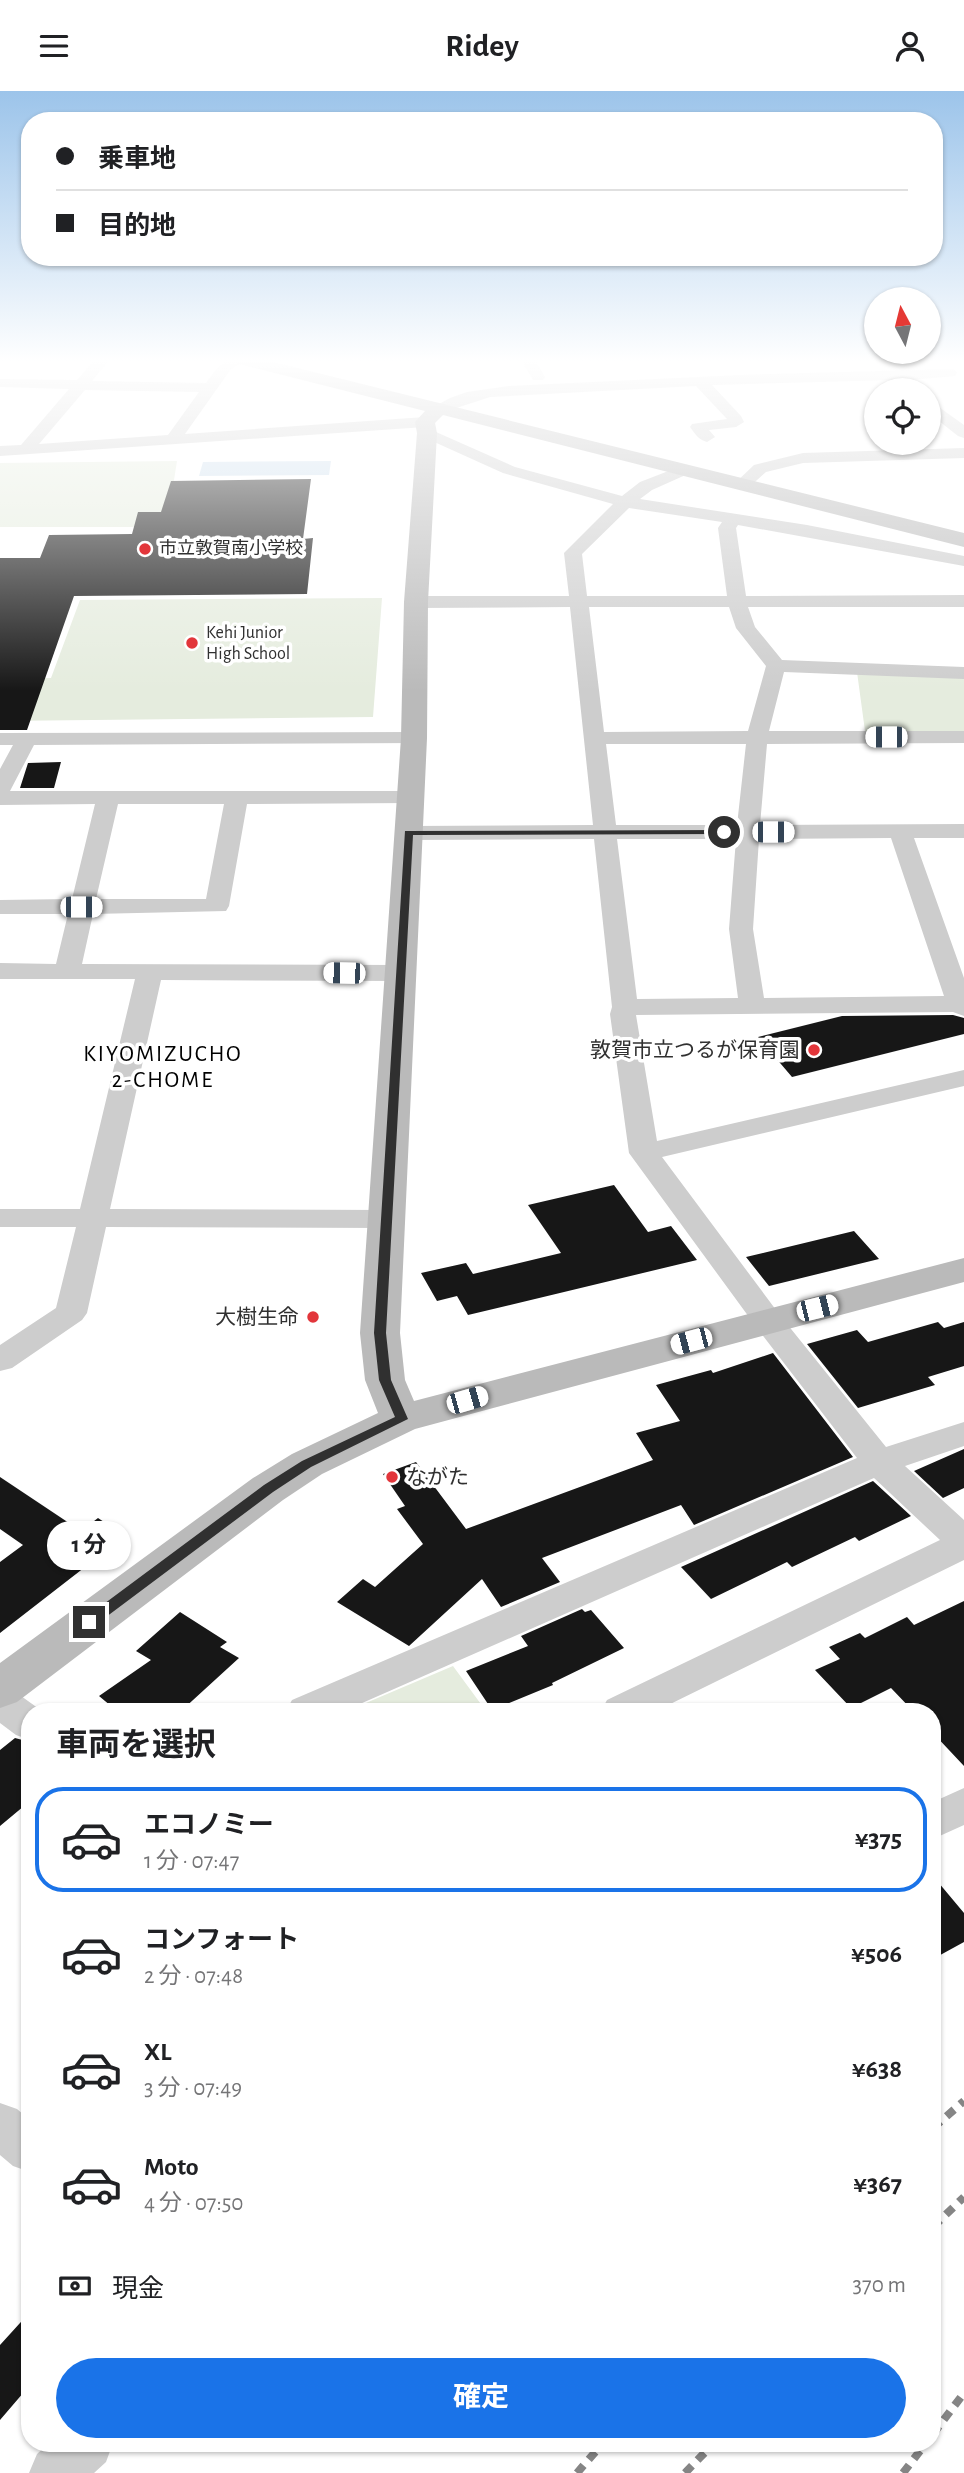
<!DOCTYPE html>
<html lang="ja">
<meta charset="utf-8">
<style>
:root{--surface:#fff;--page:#f2f2f2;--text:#202124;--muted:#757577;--line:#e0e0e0;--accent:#1a73e8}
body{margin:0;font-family:"Alegreya Sans","Noto Sans JP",sans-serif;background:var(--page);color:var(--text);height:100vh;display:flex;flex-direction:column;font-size:26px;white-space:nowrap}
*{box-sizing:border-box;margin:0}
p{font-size:23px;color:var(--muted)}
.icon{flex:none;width:38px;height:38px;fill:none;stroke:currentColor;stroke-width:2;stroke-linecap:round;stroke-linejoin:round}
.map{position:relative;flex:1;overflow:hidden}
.panel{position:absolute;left:21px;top:1612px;width:920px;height:749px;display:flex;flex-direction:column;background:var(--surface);border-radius:28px;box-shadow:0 2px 5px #0004}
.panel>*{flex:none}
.top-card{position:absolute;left:21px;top:21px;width:922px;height:154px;border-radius:28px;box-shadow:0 2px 5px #0004;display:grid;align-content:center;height:154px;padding:0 35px;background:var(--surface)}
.needle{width:46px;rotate:353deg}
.controls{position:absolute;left:864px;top:196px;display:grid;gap:14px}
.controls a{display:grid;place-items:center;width:77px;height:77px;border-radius:50%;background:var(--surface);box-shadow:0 2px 5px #0004;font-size:35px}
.end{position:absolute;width:32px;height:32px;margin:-16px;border:9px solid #303030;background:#fff;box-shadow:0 0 0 4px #fff}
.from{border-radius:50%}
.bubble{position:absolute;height:49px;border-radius:24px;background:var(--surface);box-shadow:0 2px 5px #0004;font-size:23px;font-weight:700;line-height:49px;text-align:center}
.car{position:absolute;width:21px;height:42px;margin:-21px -10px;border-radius:9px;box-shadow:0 0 5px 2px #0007;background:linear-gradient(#fff 24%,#345 0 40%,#fff 0 76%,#345 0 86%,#fff 0)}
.top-card b{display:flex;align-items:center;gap:24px;height:66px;font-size:26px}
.top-card b+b{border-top:2px solid var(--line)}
.top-card i{width:18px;height:18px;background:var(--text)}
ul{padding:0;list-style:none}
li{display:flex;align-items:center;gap:21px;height:105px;margin:0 14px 10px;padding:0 21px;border:4px solid transparent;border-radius:28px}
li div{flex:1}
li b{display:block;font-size:26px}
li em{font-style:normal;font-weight:700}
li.active{border-color:var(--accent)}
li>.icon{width:63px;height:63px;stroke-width:1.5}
h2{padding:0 35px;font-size:32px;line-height:84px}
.pay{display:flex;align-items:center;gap:18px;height:77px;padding:0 35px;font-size:26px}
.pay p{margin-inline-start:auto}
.action{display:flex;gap:14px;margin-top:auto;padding:14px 35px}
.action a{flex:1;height:80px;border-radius:42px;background:var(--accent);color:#fff;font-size:28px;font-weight:700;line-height:80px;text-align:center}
header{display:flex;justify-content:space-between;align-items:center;height:91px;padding:0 35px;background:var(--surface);font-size:32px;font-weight:700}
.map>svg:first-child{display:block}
</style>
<header><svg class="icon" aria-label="menu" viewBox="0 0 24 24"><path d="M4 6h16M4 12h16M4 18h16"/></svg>Ridey<svg class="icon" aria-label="person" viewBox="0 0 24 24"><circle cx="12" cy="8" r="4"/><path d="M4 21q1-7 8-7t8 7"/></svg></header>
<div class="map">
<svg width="964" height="2382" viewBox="0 0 964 2382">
<rect width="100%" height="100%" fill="#fff"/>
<path fill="#e5ecde" d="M177 370 169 421H139L134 436H0V372Z
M382 507 373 626 0 630V588L51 587 80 509Z
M857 581 964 585V641L865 640Z
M453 1575 486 1620H347Z"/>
<path fill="#cbddec" d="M331 370 329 384 199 385 203 371Z"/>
<path fill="#171717" d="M311 388 303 448 313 447 307 503 74 505 27 639H0V467H40L49 444 132 443 138 421H161L171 390Z
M61 671 54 697H20L28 672Z
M953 924 964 927V943L792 986 758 946 842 925Z
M614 1094 648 1141 671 1135 697 1169 468 1224 457 1205 437 1210 421 1182 466 1172 473 1183 561 1162 528 1114Z
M854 1140 879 1168 769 1195 746 1166Z
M938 1231 944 1237 964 1231V1275L928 1286 935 1294 858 1317 807 1253 857 1239 868 1251Z
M773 1262 853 1366 694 1434 681 1414 542 1467 560 1491 501 1516 482 1488 409 1555 337 1511 363 1488 375 1496 423 1453 397 1418 405 1415 383 1383 416 1371 466 1438 653 1369 636 1342 680 1330 656 1294 711 1279 713 1282Z
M964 1358V1397L943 1407 914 1380Z
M0 1386 81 1440 98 1427 125 1445 0 1542V1471L23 1454 0 1438Z
M873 1390 911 1425 859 1450 855 1446 792 1476 787 1471 711 1508 681 1476Z
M964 1510V1675L933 1642V1620H913L891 1597 851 1617 815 1579 840 1568 829 1556 860 1542 865 1547 907 1526 914 1534Z
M582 1518 585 1521 591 1519 624 1557 552 1592 553 1594 492 1619 466 1580 528 1555 521 1545Z
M180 1521 227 1551 220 1556 239 1567 181 1620H117L99 1605 151 1569 136 1560Z
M15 1647 30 1651V1710L0 1735V1659Z
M933 1785 964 1822V1851L933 1868Z
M30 2221V2294L0 2329V2254Z"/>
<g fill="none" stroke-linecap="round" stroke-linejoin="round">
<path fill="#cdcdcd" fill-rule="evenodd" d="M96 267H111L92 290 206 292C221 271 224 267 251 267L231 278 185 343 425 326 433 331 425 336 0 365V355L21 354 69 298 0 296V288L77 289ZM85 299 199 301 168 344 39 353Z
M520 267H534L545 286 543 289H533Z
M950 278 955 279 957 282 955 285 909 289 919 299H903L892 289 712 294 741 325 744 331 736 336 709 339 715 346 707 351C699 349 695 343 690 336L692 333 727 328 696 295 490 306 438 323 430 318 450 307 467 301 509 295 740 284Z
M929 309 964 334V347L958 345 929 322Z
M427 337 515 376 622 405 640 391 684 374 692 379 690 382 652 399 640 408 807 434 964 465V475L738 434 736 437 746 505 964 504V516H748L755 536 782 569 964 576V588L784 581 769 640H964V652L767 653 760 734 964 733V747H914L964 887V925L953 921 636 924 657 1050 964 979V995L662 1066 779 1223 886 1356 964 1331V1355L905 1375 964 1429V1469L656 1620H601L607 1609 940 1449 874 1387 344 1620H286L292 1609 857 1367 757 1237 629 1062 610 923 612 916 594 748 409 749 401 747 397 742 401 737 409 735 593 734 570 516 416 517 407 511 416 505H569L564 462 613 413 503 382 421 345 419 342 421 339ZM629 417 722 431 718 437 727 505H587L582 463ZM589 516H729L736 537 766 575 748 640 604 641ZM606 653H746L737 734H616ZM891 747 944 905 764 907 753 838 759 748ZM617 748H736L729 838 738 907 637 908Z
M964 357V367L803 372 766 381 747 398 741 399 733 394 754 374 803 362Z
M414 641 422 642 425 647 422 652 34 654 10 700H419L422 705 419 710 411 712 247 713 229 815 226 820 93 823 82 873 400 874 409 877 413 882 409 887 400 890 161 889 110 1118 386 1119 397 1122 401 1128 397 1134 386 1137 106 1136 87 1222 82 1229 12 1277 0 1280V1254L56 1217 76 1136H0V1118H80L135 888H0V872L56 873 68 823H0V809L72 808 95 713 0 714V678L13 654H0V642ZM118 713H224L206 808H96Z
M0 1596 14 1600 42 1620H30V1649L16 1644 0 1632Z
M964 1697V1734L933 1748V1711Z
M0 2012 17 2018 30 2029V2081L13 2075 0 2064Z
M49 2352H113L106 2371 94 2382H29L37 2363Z"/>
<path fill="#bababa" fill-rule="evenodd" d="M228 267H257L964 442V456L443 324 435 332 437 342 428 511 427 647 400 1242 405 1289 414 1310 964 1167V1191L415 1338 322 1383 283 1409 17 1611 0 1617V1572L253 1387 292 1363 378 1322 365 1289 360 1242 401 647 404 511 417 342 415 331 425 320 231 271Z"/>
<path stroke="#858585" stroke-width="8" stroke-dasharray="10 8" stroke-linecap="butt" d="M933 2037 964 2010
M933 2136 964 2106
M933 2343 964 2302
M577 2382 603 2352
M685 2382 714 2352
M903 2382 926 2352"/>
</g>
<linearGradient id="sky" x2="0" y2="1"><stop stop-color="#9cc4ea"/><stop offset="0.45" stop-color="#fff"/><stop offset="1" stop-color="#fff" stop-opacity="0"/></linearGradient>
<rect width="964" height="600" fill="url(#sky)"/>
<path fill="#303030" d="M724 739 727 743 413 744 386 1242 391 1289 408 1328 311 1376 273 1401 94 1535H85V1527L264 1394 302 1370 395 1326 379 1289 374 1242 405 740Z"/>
<g fill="#e2363b" stroke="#fff" stroke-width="2.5">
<circle cx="145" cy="458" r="7"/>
<circle cx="192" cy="552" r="7"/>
<circle cx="814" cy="959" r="7"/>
<circle cx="313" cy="1226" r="7"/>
<circle cx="392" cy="1386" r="7"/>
</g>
<g text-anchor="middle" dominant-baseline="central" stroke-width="7" stroke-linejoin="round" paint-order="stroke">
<g font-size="18" fill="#303030" stroke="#fff" text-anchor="start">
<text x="159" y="458">市立敦賀南小学校</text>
<text x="206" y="542">Kehi Junior<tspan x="206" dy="21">High School</tspan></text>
</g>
<g font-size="21" fill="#303030" stroke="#fff" text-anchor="end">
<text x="800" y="959">敦賀市立つるが保育園</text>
<text x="299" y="1226">大樹生命</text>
<text x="406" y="1386" text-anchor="start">ながた</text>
</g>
<g font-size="23" letter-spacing="2" fill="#000" stroke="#fff">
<text x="163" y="963">KIYOMIZUCHO<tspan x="163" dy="26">2-CHOME</tspan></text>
</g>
</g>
</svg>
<div class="controls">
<a><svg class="needle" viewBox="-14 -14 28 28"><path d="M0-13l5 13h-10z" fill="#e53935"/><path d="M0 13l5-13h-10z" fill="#757577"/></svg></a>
<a><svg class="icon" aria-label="locate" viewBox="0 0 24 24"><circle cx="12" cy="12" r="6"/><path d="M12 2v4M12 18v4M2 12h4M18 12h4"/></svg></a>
</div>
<i class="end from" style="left:724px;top:741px"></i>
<i class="end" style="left:89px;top:1531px"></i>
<div class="bubble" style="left:47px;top:1430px;width:84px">1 分</div>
<i class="car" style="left:886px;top:646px;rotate:270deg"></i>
<i class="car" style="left:773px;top:741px;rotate:90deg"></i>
<i class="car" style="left:81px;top:816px;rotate:90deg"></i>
<i class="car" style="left:344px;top:882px;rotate:271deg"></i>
<i class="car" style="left:817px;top:1217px;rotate:76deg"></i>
<i class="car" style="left:691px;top:1250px;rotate:255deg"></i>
<i class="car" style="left:467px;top:1309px;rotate:74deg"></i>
<div class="top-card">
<b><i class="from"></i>乗車地</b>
<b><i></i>目的地</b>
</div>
<section class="panel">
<h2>車両を選択</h2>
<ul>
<li class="active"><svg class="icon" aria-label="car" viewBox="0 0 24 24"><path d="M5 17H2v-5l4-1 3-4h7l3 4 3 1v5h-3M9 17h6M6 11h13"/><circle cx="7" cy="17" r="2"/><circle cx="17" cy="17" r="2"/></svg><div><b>エコノミー</b><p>1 分 · 07:47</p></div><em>¥375</em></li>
<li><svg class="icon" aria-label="car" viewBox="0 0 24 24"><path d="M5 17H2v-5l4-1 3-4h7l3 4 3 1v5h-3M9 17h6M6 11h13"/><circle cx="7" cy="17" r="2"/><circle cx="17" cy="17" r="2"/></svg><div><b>コンフォート</b><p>2 分 · 07:48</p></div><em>¥506</em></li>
<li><svg class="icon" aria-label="car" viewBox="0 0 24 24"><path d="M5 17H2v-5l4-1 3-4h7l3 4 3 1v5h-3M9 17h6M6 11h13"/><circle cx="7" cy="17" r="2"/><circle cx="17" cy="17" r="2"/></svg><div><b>XL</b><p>3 分 · 07:49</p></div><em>¥638</em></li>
<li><svg class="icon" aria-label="car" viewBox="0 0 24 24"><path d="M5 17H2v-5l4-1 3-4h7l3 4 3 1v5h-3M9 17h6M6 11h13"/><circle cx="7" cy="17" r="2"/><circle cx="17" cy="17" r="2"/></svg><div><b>Moto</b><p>4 分 · 07:50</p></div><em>¥367</em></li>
</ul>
<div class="pay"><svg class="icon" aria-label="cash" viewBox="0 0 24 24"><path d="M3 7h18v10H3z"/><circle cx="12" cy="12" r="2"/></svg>現金<p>370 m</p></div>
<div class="action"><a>確定</a></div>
</section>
</div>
